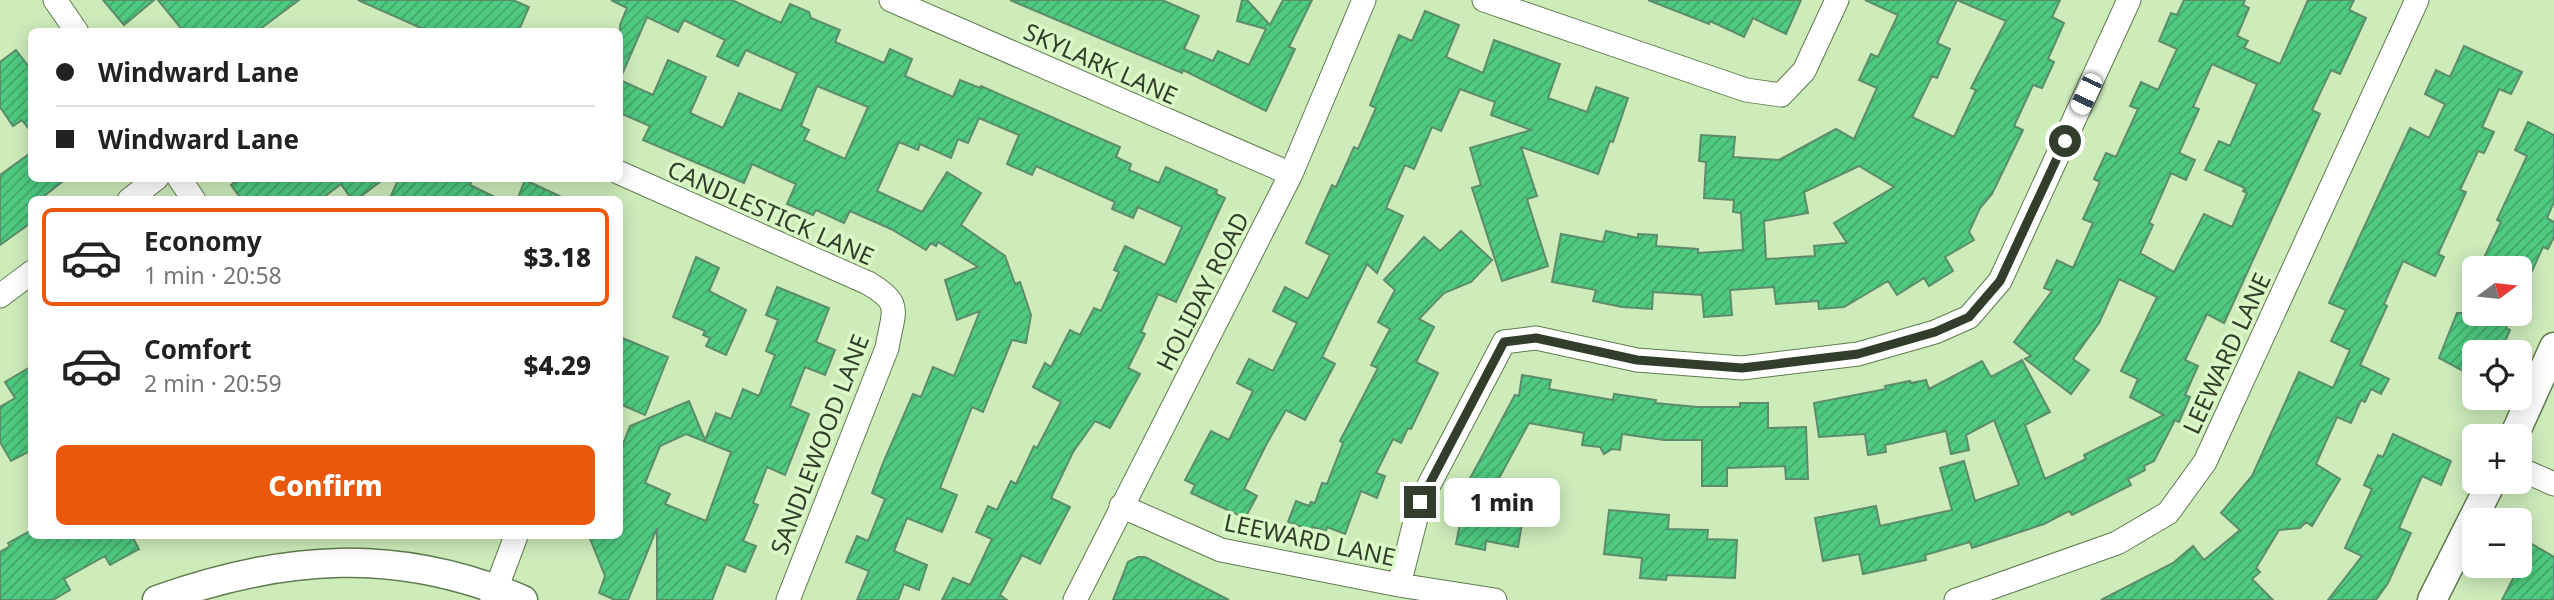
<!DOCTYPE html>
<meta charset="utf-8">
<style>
:root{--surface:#fff;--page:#f2f2f2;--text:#222;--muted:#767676;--line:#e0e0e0;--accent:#ea580c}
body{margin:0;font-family:"Noto Sans",sans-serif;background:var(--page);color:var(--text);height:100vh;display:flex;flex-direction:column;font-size:26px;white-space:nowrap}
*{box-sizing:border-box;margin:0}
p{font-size:23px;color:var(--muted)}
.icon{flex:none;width:38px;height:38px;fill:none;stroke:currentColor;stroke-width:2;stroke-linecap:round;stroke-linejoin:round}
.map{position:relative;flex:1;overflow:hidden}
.side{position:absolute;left:28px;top:196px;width:595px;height:343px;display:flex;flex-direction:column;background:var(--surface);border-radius:10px;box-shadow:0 4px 18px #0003}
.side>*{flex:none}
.top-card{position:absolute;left:28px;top:28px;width:595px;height:154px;border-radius:10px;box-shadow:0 4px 18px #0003;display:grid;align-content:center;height:154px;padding:0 28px;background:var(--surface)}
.needle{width:46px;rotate:75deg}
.tools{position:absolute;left:2462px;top:256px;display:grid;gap:14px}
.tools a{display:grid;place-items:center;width:70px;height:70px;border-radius:10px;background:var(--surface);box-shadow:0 4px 18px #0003;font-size:35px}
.end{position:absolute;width:32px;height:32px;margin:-16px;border:9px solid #323e2b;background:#fff;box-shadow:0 0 0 4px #fff}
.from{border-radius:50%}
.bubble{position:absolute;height:49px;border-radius:10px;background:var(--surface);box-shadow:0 4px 18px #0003;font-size:23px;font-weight:800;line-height:49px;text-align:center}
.car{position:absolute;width:21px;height:42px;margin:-21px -10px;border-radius:9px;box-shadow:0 0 5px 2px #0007;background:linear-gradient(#fff 24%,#345 0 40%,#fff 0 76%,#345 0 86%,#fff 0)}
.top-card b{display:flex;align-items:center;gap:24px;height:66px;font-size:26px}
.top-card b+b{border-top:2px solid var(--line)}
.top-card i{width:18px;height:18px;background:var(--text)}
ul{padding:12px 0 0;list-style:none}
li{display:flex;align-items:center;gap:21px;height:98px;margin:0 14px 10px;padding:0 14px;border:4px solid transparent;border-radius:10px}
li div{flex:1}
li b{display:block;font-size:26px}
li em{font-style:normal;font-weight:800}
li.selected{border-color:var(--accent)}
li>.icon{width:63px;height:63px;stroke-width:1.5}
.primary-button{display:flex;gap:14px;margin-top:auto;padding:14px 28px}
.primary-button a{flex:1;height:80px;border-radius:10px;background:var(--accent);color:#fff;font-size:28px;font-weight:800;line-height:80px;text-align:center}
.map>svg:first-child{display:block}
</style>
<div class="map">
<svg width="2554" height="600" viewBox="0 0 2554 600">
<defs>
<pattern id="building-hatch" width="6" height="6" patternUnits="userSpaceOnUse" patternTransform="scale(1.75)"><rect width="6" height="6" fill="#4fcb81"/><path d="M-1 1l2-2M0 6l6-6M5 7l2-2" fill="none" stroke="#42a66a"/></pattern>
</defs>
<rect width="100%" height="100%" fill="#cdecba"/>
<path fill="url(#building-hatch)" stroke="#5c8c6b" stroke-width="2" fill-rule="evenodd" d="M103 0H154L124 25Z
M158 0H299L256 32H184Z
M358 0H513L529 7 518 32H430Z
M611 0H732L781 23 790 4 809 12 811 18 840 30 835 42 884 63 890 49 912 59 905 76 953 97 960 80 980 88 981 86 1120 147 1116 157 1131 164 1129 170 1159 183 1166 167 1217 190 1216 194 1225 198 1176 302 1158 294 1141 332 1145 334 1128 368 1140 374 1110 428 1095 421 1073 452 1051 498 1070 507 1040 564 1022 555 1000 595 1007 600H942L953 578 970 585 992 539 976 532 988 506 997 510 1011 481 1016 484 1034 446 1037 448 1061 402 1033 387 1045 363 1051 367 1070 330 1080 335 1094 308 1101 311 1119 272 1114 270 1125 246 1165 265 1182 227 1138 207 1133 218 1112 209 1115 202 1036 166 1032 175 1007 164 1019 135 979 118 968 143 958 139 951 158 920 144 918 150 899 142 877 191 922 212 947 172 981 193 961 225 1005 256 1015 284 1020 282 1031 315 1026 343 1012 340 983 412 972 407 940 488 957 495 942 532 907 518 894 551 927 565 919 590 904 584 898 600H857L869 571 846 562 857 536 868 541 885 499 872 493 883 463 913 394 921 397 933 367 954 376 980 311 957 320 945 280 978 267 938 242 936 246 931 243 926 250 891 229 850 211 844 223 816 210 813 215 787 204 796 184 752 164 744 183 643 140 650 126 620 113V80L653 95 668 60 706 77 690 113 723 128 739 93 781 111 797 73 746 50 738 66 717 56 725 40 684 20 678 32 647 17 620 79V25L627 8ZM817 86 868 107 845 159 804 140 809 130 801 126Z
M1010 0H1162L1199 16 1184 49 1213 61 1218 51 1249 65 1266 29 1237 21 1242 0H1247L1270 25 1283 0H1312L1289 47 1295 49 1266 111 1183 70 1182 73Z
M1648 0H1801L1786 34 1753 18 1744 37 1710 21 1709 24Z
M1865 0H2060L2052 17 2064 23 2048 59 2054 62 2042 88 2033 85 2014 126 2023 130 1992 194 1980 208 1969 232 1974 240 1945 257 1953 271 1929 286 1924 278 1897 295 1888 281 1844 307 1819 309 1818 301 1776 304 1774 287 1730 290 1732 315 1704 317 1702 295 1653 292 1652 309 1622 307 1593 301 1596 290 1552 282 1561 234 1603 242 1606 231 1638 238V234L1657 235 1656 246 1698 249V253L1743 250 1741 213 1733 212 1734 200 1704 198 1706 162 1699 161 1701 135 1735 137 1733 157 1779 160 1836 129 1854 139 1877 88 1859 80 1871 54 1878 57 1898 15ZM1957 0 2006 21 1971 88 1976 90 1954 137 1912 117 1932 76 1937 78 1950 49 1937 43ZM1859 166 1894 187 1834 223 1847 243 1814 246 1815 256 1766 259 1764 221 1808 213 1804 192Z
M2184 0H2245L2243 5 2249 8 2237 36 2248 41 2244 48 2280 64 2308 0H2354L2349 10 2366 18 2340 74 2331 70 2312 110 2320 114 2224 323 2207 314 2185 360 2198 366 2185 395 2190 397 2179 422 2175 420 2154 461 2144 466 2145 470 2128 479 2131 485 2072 515 2069 511 2044 524 1972 548 1970 542 1925 555 1926 560 1863 574 1859 554 1823 561 1815 518 1876 506 1880 526 1952 510 1940 468 1964 461 1975 501 2019 485 1994 420 1966 435 1969 450 1951 454 1946 431 1885 445 1886 452 1868 455 1865 434 1819 437 1814 403 1886 389 1885 386 1910 381 1911 383 1926 380 1929 389 1982 361 1991 377 2022 360 2050 412 2025 425 2045 479 2086 459 2084 455 2164 415 2130 397 2138 379 2121 371 2157 297 2119 279 2099 323 2073 359 2089 370 2071 394 2025 359 2031 356 2014 342 2052 291 2044 288 2057 260 2073 268 2093 223 2083 219 2100 182 2094 179 2106 153 2116 157 2138 109 2130 106 2141 82 2158 90 2177 49 2159 41 2171 13 2177 15ZM2212 64 2257 84 2230 146 2219 141 2205 170 2245 188 2243 191 2247 193 2232 227 2204 214 2174 272 2140 253 2153 225 2149 223 2171 173 2186 180 2195 160 2179 153 2199 109 2193 107Z
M1425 11 1459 25 1446 57 1483 73 1494 40 1560 64 1548 98 1587 112 1596 87 1628 98 1613 142 1610 141 1598 174 1521 147 1537 196 1527 199 1548 266 1502 281 1472 188 1481 185 1470 148 1531 130 1491 115 1495 102 1460 89 1441 131 1432 127 1414 169 1405 165 1386 208 1403 216 1377 273 1367 264 1322 357 1335 364 1305 420 1286 410 1266 445 1244 489 1257 496 1245 518 1191 493 1195 485 1185 480 1211 431 1229 440 1253 391 1237 383 1249 359 1273 371 1297 323 1273 311 1285 287 1308 299 1330 255 1306 243 1332 185 1336 187 1354 147 1358 149 1376 108 1370 105 1399 35 1412 41Z
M2464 46 2522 72 2511 94 2499 89 2482 127 2494 132 2484 153 2478 151 2460 190 2466 192 2438 254 2444 257 2435 276 2403 261 2384 304 2387 306 2360 365 2389 379 2381 394 2371 389 2365 402 2361 400 2351 423 2337 417 2316 464 2340 479 2312 526 2306 522 2300 528 2279 530 2256 568 2260 572 2252 579 2273 600H2101L2173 563 2193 546 2204 560 2240 530 2221 513 2252 476 2299 372 2333 388 2350 350 2331 341 2346 310 2329 303 2410 128 2429 138 2445 104 2425 94 2436 70 2450 77Z
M16 50 32 71V133L22 120 13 126 0 107V62Z
M2528 122 2554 135V202L2547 218 2554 222V237L2548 249 2543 247 2520 297V268H2479L2501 222 2497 220 2527 156 2515 150Z
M32 152V178H67L39 200H32V222L0 245V175Z
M240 178H385L356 200H352L341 184 320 200H242L231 185Z
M399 178H473L470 185 501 200H389Z
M525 180 568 200H517Z
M1461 231 1492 260 1471 282 1444 293 1419 319 1434 327 1416 362 1438 373 1411 429 1408 428 1401 443 1393 439 1376 473 1385 476 1377 498 1361 491 1345 534 1327 527 1326 531 1313 527 1311 530 1288 522 1296 501 1309 506 1311 502 1315 503 1322 483 1327 484 1343 443 1340 441 1378 368 1371 365 1390 329 1378 322 1395 290 1384 280 1424 237 1440 251Z
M696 257 719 268 709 291 746 310 726 355 706 346 710 338 703 335 705 331 673 317Z
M777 287 829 308 816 342 835 350 825 375 805 367 790 406 809 414 785 475 767 467 753 503 758 505 743 541 756 546 745 572 726 564 712 600H657V528L628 600H615L599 593 605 576 589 536H620V452L630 426 689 401 705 440 716 413 731 419 743 389 759 396 775 355 766 351 778 320 766 315ZM686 434 731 452 706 521 665 504 670 494 645 483 660 446Z
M2457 313H2512L2506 328 2510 330 2503 346 2499 344 2496 352H2474V370L2465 372 2439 358Z
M620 337 668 357 645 415 620 404Z
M32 366V450L11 461 0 442V407L15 398 5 382Z
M1522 375 1551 380 1549 389 1613 400 1614 394 1656 400 1655 403 1697 407H1740V403H1768V428L1806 427 1808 479H1786L1785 466 1727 468V486H1702V440H1664L1622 434 1620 450 1612 449 1604 454 1600 447 1582 445 1584 433 1529 423 1485 504 1524 511 1518 547 1486 541 1485 550 1456 544 1460 523 1455 522 1461 485 1466 486 1515 395 1519 396Z
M2393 434 2451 461 2441 485 2422 476 2399 528 2411 533 2388 583 2376 600H2328L2362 556 2345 548 2372 489 2364 485 2378 455 2383 457Z
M1609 510 1669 515 1668 529 1708 530 1707 539 1737 540 1735 578 1667 575 1666 580 1640 578 1642 558 1604 554Z
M32 530V536H132L139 549 110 565 105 556 64 579 70 590 53 600H0V552L10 546 8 543Z
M2520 537 2554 557V600H2502L2520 565Z
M1138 557H1145L1229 600H1113L1128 562Z"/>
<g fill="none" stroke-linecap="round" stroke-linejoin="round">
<g stroke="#607b4f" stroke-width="25">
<path id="minor" d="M55 0 77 32
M891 0 1291 174
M1484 0 1746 90 1781 95 1804 71 1837 0
M620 173 868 283C904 304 893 311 887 348L788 600
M179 178 194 200
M129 200 157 178
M0 296 32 272
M2520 469 2554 484
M1121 506 1221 550 1399 585 1495 600
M1399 585 1420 502 1504 342 1536 338 1637 360 1742 368 1858 354 1935 332 1969 317 2000 281 2129 0
M492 600 516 536
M1075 600 1291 174 1364 0
M1956 600 2117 543 2168 513 2205 462 2417 0"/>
</g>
<g stroke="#607b4f" stroke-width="31">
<path id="tertiary" d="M2514 436 2554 347
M157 600C283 555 397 546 523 600
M2432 600 2492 481"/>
</g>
<use href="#minor" stroke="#fff" stroke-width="23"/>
<use href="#tertiary" stroke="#fff" stroke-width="28"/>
</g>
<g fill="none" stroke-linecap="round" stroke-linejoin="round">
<path stroke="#323e2b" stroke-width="9" d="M1420 502 1504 342 1536 338 1637 360 1742 368 1858 354 1935 332 1969 317 2000 281 2065 141"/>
</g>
<g text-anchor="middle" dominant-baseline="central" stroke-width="7" stroke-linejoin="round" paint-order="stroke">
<g font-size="24" fill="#323e2b" stroke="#daf9c7">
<text transform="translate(1101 63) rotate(24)">SKYLARK LANE</text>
<text transform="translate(771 212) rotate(24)">CANDLESTICK LANE</text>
<text transform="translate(1202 291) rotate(-63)">HOLIDAY ROAD</text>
<text transform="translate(2226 353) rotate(-65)">LEEWARD LANE</text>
<text transform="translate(819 444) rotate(-69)">SANDLEWOOD LANE</text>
<text transform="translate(1310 539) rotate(12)">LEEWARD LANE</text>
</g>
</g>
</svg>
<div class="tools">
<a><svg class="needle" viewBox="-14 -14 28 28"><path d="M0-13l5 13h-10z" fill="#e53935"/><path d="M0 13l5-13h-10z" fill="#767676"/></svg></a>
<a><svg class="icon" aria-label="locate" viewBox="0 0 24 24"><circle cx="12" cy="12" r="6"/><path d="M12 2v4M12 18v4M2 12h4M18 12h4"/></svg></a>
<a>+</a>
<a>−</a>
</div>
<i class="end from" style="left:2065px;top:141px"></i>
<i class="end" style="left:1420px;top:502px"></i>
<div class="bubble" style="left:1444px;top:478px;width:116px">1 min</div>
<i class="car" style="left:2086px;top:94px;rotate:205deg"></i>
<div class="top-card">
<b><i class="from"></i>Windward Lane</b>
<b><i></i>Windward Lane</b>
</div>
<section class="side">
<ul>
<li class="selected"><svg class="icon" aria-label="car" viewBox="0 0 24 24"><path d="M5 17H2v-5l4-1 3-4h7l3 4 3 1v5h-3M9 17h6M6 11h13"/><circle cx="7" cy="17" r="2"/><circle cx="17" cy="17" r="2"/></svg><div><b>Economy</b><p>1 min · 20:58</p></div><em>$3.18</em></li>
<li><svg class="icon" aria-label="car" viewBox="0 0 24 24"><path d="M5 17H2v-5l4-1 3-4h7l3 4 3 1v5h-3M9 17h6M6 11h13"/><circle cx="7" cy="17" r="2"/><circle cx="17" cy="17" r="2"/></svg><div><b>Comfort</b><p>2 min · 20:59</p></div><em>$4.29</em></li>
</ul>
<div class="primary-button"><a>Confirm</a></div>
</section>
</div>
